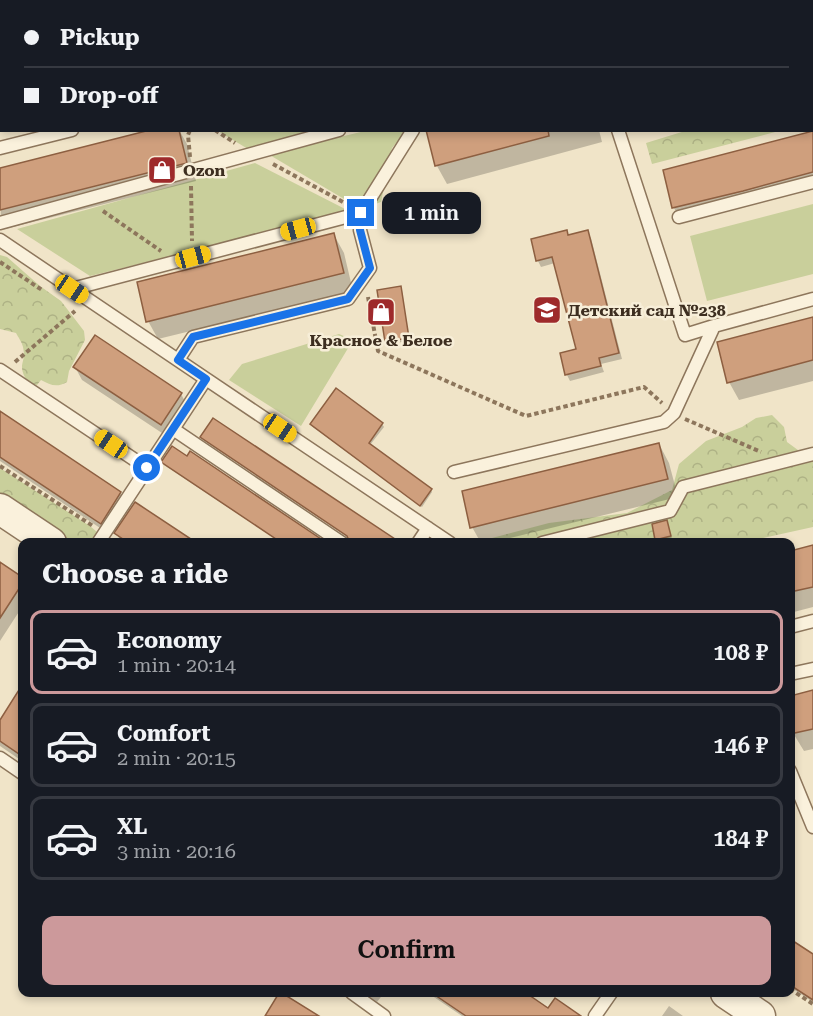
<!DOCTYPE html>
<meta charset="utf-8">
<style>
:root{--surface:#171b24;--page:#20242c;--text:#f1f3f6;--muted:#9ea1a6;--line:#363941;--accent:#cc999b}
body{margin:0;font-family:"Roboto Serif",serif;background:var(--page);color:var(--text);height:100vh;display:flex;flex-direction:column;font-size:22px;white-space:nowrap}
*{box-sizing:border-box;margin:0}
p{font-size:20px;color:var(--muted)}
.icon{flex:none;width:33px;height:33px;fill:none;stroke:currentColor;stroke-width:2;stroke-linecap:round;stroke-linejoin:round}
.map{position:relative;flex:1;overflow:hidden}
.panel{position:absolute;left:18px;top:538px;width:777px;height:459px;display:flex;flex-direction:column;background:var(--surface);border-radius:12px;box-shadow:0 3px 9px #0003}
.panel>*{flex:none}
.banner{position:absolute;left:0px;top:0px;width:813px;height:132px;box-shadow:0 3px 9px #0003;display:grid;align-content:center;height:132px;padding:0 24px;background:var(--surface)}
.end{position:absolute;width:27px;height:27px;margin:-14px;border:8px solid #1a73e8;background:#fff;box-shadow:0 0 0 3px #fff}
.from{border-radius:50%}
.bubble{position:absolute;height:42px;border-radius:12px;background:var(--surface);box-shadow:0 3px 9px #0003;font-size:20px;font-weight:600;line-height:42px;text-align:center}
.car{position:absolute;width:18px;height:36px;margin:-18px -9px;border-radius:8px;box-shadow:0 0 4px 2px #0007;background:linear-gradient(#f5c518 24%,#345 0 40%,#f5c518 0 76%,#345 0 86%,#f5c518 0)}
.banner b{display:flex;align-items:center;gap:21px;height:57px;font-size:22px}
.banner b+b{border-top:2px solid var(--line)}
.banner i{width:15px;height:15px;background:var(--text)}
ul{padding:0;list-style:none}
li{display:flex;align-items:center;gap:18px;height:84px;margin:0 12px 9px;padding:0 12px;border:3px solid var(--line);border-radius:12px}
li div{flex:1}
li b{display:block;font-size:22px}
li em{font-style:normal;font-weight:600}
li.active{border-color:var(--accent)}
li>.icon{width:54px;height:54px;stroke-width:1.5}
h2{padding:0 24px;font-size:27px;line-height:72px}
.button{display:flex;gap:12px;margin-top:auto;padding:12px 24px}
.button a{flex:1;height:69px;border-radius:12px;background:var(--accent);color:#111;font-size:24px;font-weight:600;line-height:69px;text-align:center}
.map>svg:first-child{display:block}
</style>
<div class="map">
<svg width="813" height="1016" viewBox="0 0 813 1016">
<defs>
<pattern id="forest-crowns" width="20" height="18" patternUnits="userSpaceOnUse" patternTransform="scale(1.5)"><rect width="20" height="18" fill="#c9cf9b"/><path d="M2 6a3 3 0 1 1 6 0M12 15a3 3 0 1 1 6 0" fill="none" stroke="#aeb285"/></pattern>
</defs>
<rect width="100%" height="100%" fill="#f0e4c8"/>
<path fill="#c9cf9b" d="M218 131H313L315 136 253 152Z
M365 131H406L392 148 381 202 361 209 268 154Z
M255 163 351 212 90 276 17 229Z
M813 204V274L707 301 690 236Z
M339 334 353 340 301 426 229 380 242 364Z"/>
<path fill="url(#forest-crowns)" d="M685 131V130L779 131 652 164 646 143Z
M0 255 7 257 40 286 61 301 84 331 85 340 69 371 67 382C57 388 50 385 41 380L37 385 29 384C15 363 27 365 23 347 22 342 18 337 16 333L0 329Z
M772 415 784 427 787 442 813 461V527L740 543H493L492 538 549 523 627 513 672 490 679 464 706 441 742 427 756 418Z
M0 468 90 526 97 532 96 543H55L0 505Z"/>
<path fill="#0003" d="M190 0H230L231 2H185Z
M368 0H425V2H363Z
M560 0H597V2H560Z
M2 23V78L0 79V24Z
M156 130H179L187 144 196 181 1 230 0 169Z
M427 130H599L602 142 447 184 437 166Z
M813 132V187L681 220 674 208 664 171Z
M587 232 591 238 622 359 601 364 604 372 570 381 567 375 577 350 555 263 541 267 538 261 533 240 569 237Z
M334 235 344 253 353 291 158 339 148 321Z
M402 290 409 341 388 344 387 341Z
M813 319V381L739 400 729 382Z
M75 367 181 394 188 407 168 437 82 380Z
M336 391 382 424 384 427 370 445 431 490 432 492 422 507 313 427 311 424Z
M0 413 120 493 126 503 106 532 0 461Z
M201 437 389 543H370L351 531 347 537 203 440Z
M659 444 669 463 678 497 490 543H481L472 527Z
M163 462 325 543H282L164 465Z
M667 522 672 539 658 542 657 539Z
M116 533 195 543H122Z
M813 547V607L790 613V552Z
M0 564 22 579V607L0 641Z
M22 689V761L0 746V721H1Z
M813 692V749L804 751 793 733Z
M790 941 813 956V1002L790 987Z
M365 993H384L377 1002Z
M428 993H523L548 1010 576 1016H462Z
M669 1006 683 1016H662Z"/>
<path fill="#cf9f7d" stroke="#8d5f41" stroke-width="1.5" d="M150 130H179L187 163 0 210V168Z
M426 130H548L549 136 435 166Z
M813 131V172L743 191 672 208 663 170Z
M567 230 568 235 588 230 619 353 599 358 601 366 565 375 560 353 576 349 552 257 536 261 531 239Z
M334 233 344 273 146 322 137 282Z
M401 286 409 338 385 342 377 290Z
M813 317V360L727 383 717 342Z
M95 335 182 393 161 425 73 367Z
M336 388 383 423 369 443 432 489 420 506 310 424Z
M0 411 121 492 101 524 0 457Z
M213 418 401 543H350L347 536 200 437Z
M659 443 668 479 470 528 462 491Z
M172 446 187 456 190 451 327 543H282L161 462Z
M135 502 197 543H129L114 533Z
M667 520 671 536 655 540 652 524Z
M813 545V587L790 592V551Z
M0 562 22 577V584L0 618Z
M22 685V756L0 741V720Z
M813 690V729L790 734V696Z
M790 939 813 954V1000L790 985Z
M279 993H282L319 1016H265Z
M432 993H526L548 1008 555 998 581 1016H466Z"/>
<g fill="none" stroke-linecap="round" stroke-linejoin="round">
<g stroke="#8d765c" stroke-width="15">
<path id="service" d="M91 0V2
M539 0V2
M267 2 272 0
M0 83H2
M618 130 685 335 714 326
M0 148 72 130
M679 217 813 182
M0 223 339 130
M0 240 206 379 98 543
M72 289 361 213
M178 360 193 337 348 299 370 268 360 230 361 213 413 130
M0 370 147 468
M206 379 450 543
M173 429 342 543
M454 472 664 422 674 413 714 326 813 299
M418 543 428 528
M542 543 670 511 683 487 813 454
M790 627 813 621
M790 674 813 669
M0 758 22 773
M790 771 813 827
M352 993 384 1016
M595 1016 611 993"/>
</g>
<g stroke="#8d765c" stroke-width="33">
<path id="tertiary" d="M0 509 51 543
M726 993 760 1016"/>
</g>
<path stroke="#8d765c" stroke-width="4" stroke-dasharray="4.5 3" stroke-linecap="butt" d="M215 130 235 143
M190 157 188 135 190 130
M273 164 343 202
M191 186 192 241
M103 211 161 251
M0 262 42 290
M368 297 378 351 526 416 644 387 662 403
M15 362 75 311
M685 419 761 452
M0 466 93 526
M790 989 813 1004"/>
<use href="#service" stroke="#faf1dc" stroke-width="12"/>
<use href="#tertiary" stroke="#faf1dc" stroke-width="30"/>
</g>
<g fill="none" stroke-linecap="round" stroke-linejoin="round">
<path stroke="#1a73e8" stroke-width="8" d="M147 468 206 379 178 360 193 337 348 299 370 268 360 230 361 213"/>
</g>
<defs>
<g id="shop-square" transform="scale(1.5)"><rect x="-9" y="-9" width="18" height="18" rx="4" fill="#9e2a2b" stroke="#f7eed8"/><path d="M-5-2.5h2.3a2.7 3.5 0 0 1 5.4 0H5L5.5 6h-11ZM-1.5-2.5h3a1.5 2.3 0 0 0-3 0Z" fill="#fff"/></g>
<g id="school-square" transform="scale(1.5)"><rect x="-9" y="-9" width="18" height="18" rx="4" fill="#9e2a2b" stroke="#f7eed8"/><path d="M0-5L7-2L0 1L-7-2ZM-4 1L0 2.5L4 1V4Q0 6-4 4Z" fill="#fff"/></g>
</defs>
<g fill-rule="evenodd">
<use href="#shop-square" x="162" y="170"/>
<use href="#school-square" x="547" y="310"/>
<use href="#shop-square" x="381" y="312"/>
</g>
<g text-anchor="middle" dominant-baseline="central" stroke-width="5" stroke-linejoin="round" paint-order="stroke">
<g font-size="16" font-weight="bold" fill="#3d2e20" stroke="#f7eed8" text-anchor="start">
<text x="183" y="170">Ozon</text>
<text x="568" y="310">Детский сад №238</text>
<text x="381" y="340" text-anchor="middle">Красное &amp; Белое</text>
</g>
</g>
</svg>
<i class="end from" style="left:147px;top:468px"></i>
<i class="end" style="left:361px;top:213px"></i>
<div class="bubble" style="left:382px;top:192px;width:99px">1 min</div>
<i class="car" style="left:298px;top:229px;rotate:255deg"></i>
<i class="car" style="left:193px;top:257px;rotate:75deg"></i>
<i class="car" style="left:72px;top:289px;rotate:124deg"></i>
<i class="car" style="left:280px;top:428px;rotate:124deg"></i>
<i class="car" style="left:111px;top:444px;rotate:304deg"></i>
<div class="banner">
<b><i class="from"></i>Pickup</b>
<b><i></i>Drop-off</b>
</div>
<section class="panel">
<h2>Choose a ride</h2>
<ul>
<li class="active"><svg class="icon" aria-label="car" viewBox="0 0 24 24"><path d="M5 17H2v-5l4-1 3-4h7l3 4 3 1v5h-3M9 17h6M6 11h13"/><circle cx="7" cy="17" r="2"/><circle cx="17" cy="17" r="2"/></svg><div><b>Economy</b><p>1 min · 20:14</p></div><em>108 ₽</em></li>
<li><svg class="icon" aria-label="car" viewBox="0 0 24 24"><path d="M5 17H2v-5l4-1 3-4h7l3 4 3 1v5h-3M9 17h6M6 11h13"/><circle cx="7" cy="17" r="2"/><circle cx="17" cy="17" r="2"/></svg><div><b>Comfort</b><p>2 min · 20:15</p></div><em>146 ₽</em></li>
<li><svg class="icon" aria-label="car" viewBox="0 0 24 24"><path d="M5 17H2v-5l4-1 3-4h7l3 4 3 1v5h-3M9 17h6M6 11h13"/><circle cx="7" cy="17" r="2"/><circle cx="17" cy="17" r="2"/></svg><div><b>XL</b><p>3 min · 20:16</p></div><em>184 ₽</em></li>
</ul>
<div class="button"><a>Confirm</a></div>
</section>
</div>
